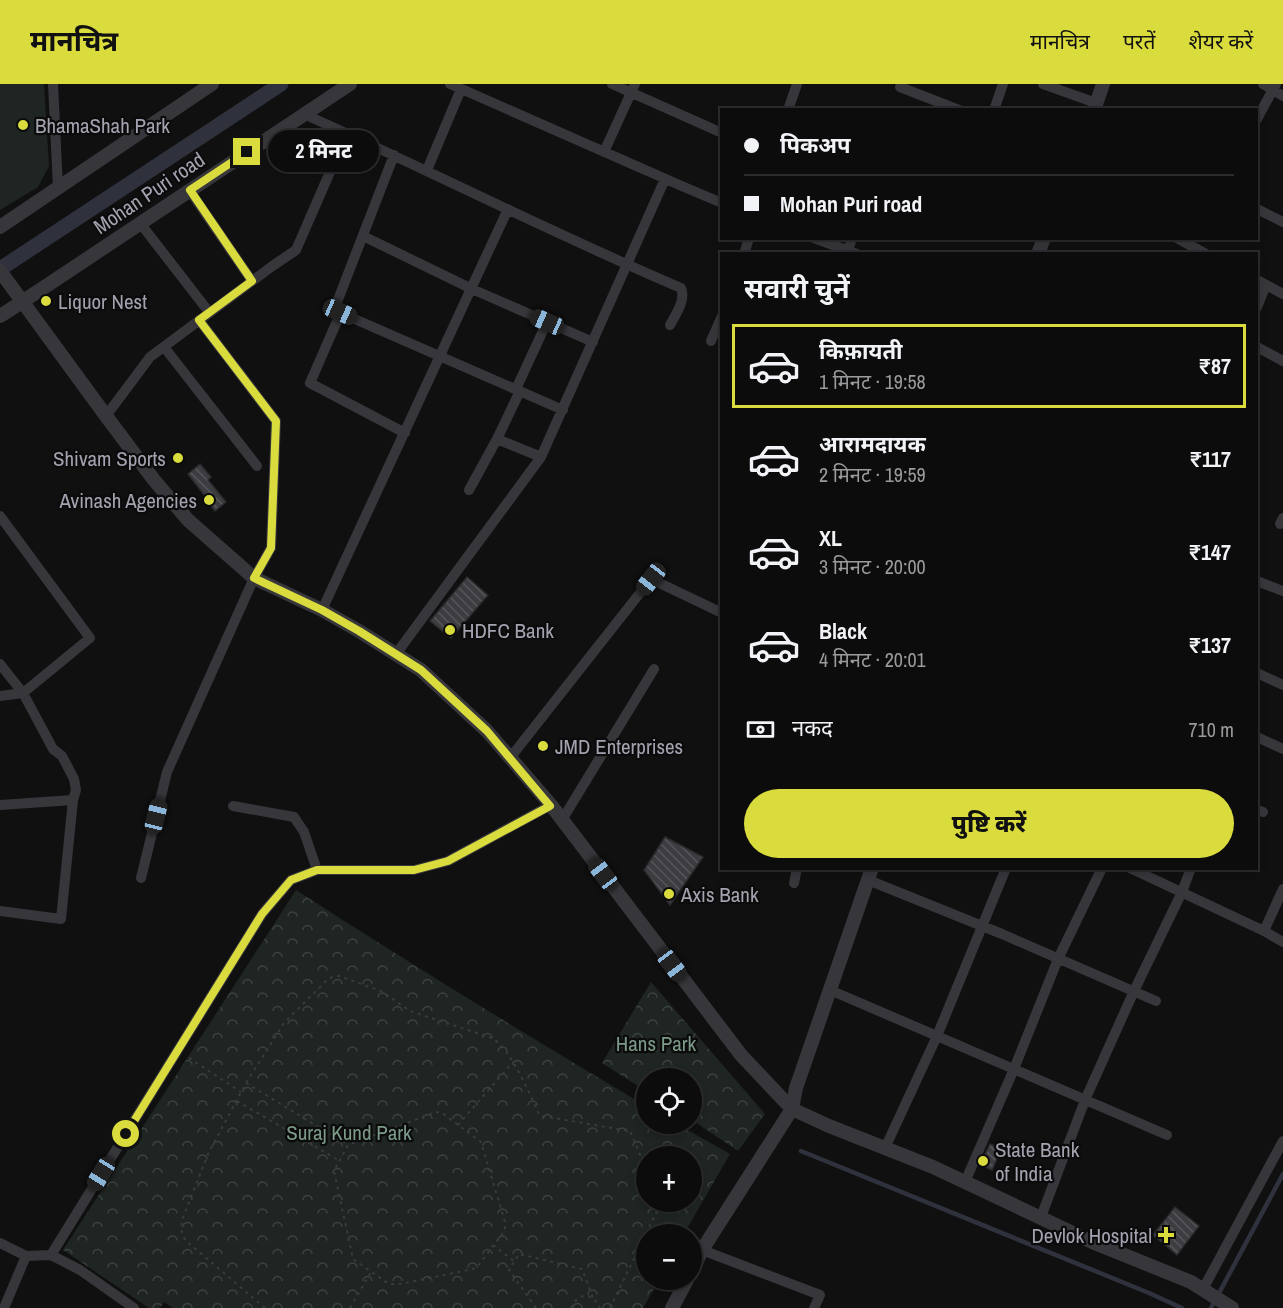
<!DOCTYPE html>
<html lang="hi">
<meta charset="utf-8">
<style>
:root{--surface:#0c0c0d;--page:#151516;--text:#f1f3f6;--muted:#9a9b9d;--line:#2c2c2e;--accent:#dadc3e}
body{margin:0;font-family:"Archivo Narrow","Noto Sans Devanagari",sans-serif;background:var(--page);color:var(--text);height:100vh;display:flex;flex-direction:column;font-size:22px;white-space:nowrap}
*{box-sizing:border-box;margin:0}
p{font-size:20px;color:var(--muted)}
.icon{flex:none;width:33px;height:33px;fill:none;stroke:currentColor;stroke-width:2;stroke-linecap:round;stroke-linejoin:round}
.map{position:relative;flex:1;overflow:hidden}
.drawer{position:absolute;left:720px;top:168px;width:538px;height:618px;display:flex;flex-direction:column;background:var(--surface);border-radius:0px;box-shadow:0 3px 9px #0003,0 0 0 2px var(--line)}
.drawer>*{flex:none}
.guide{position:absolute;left:720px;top:24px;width:538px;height:132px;border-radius:0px;box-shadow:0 3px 9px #0003,0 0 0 2px var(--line);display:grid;align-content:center;height:132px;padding:0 24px;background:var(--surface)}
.buttons{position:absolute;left:636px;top:984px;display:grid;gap:12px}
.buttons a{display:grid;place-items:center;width:66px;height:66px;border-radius:50%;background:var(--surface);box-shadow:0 3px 9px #0003,0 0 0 2px var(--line);font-size:30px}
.end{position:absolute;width:27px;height:27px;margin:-14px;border:8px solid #dadc3e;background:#111;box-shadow:0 0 0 3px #111}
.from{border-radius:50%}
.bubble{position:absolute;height:42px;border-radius:21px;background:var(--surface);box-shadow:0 3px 9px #0003,0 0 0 2px var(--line);font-size:20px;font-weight:800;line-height:42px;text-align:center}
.car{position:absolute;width:18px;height:36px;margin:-18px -9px;border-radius:8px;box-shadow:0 0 4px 2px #0007;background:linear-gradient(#222 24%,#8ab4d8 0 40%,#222 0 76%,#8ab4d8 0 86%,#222 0)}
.guide b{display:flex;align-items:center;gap:21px;height:57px;font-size:22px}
.guide b+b{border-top:2px solid var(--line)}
.guide i{width:15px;height:15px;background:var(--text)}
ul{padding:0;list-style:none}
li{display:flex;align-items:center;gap:18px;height:84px;margin:0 12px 9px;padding:0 12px;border:3px solid transparent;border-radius:0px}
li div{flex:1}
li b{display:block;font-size:22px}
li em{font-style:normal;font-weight:800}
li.current{border-color:var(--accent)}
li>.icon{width:54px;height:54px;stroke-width:1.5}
h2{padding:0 24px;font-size:27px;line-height:72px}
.pay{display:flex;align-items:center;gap:15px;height:66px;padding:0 24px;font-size:22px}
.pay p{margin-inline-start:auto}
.cta{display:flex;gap:12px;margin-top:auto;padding:12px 24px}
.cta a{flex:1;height:69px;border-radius:36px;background:var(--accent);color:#111;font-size:24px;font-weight:800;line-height:69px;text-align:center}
header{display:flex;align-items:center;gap:36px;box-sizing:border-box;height:84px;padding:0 30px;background:var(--accent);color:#111}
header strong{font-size:28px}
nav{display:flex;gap:33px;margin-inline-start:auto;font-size:21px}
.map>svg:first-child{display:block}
</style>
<header>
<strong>मानचित्र</strong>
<nav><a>मानचित्र</a><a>परतें</a><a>शेयर करें</a></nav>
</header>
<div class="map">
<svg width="1283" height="1224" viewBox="0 0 1283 1224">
<defs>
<pattern id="park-crowns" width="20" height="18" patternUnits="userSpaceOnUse" patternTransform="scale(1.5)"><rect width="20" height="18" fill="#1f2522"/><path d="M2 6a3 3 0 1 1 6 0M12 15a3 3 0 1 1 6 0" fill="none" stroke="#3c4240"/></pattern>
<pattern id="building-back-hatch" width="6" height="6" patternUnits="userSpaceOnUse" patternTransform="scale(1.5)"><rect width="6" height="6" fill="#3d3d41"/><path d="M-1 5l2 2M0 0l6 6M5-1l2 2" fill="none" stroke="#56565a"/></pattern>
</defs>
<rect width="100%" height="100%" fill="#101011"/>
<path fill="url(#park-crowns)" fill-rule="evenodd" d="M296 806C411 880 528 952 646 1022V1040H677L730 1070 684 1150H646V1196H659L643 1224H173L164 1218 160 1224H149L63 1166ZM646 1072H692V1118H646Z
M651 898 765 1030 738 1067 692 1036V994H646V1007L602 979Z"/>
<path fill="#1f2522" d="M0 0H44L49 82 38 103 0 126Z"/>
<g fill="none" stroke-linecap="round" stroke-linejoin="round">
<path stroke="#2f313c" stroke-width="4.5" d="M801 1067 1149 1209 1182 1224
M1211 1224 1283 1090"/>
<path stroke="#2f313c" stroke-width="15" d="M0 185 281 0"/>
</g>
<path fill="url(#building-back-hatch)" stroke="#2b2a2d" stroke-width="1.5" d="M200 380 211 393 208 396 226 418 215 427 204 413 205 412 188 390Z
M467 493 488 511 451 554 430 537Z
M665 753 703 773 670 821 644 786Z
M990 1060 1001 1065 992 1086 980 1081Z
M1175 1123 1199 1142 1177 1171 1153 1151Z"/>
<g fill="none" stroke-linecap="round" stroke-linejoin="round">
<path stroke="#3a3a3f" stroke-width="2" stroke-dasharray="3 4.5" stroke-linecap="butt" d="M189 974 241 1008
M246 999 348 1061
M237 1017 338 1076
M436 1028 442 1029 481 1058 505 1138V1146L478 1182 473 1185 400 1200H389L353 1175 334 1087 348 1061Z
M458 1041 513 978
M493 1161 514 1177
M265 1224 185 1156 181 1145 182 1136 208 1070 246 999 284 939 326 897 332 893 339 892 381 907 410 927 492 954C511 965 529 1009 539 1030L542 1032 630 1047 646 1085
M350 1224 371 1188
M536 1224 509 1186 519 1170 582 1185 593 1214
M571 1224C578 1208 593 1208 600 1224
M610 1224 659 1123 660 1118"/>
<path stroke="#37363b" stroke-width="10" d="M53 0 58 104
M450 0 684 103 722 119
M612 0 722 49
M1043 0 1096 19
M1263 0 1283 12
M900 3 959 26
M788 26 797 0
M994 26 1003 0
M304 30C430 87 554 150 681 204 686 216 676 230 670 241
M1257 35 1276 0
M604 68 635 0
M394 71 334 226 563 326
M427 86 461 5
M190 107 252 197
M1257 125 1283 138
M140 139 209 228
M363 152 472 205 593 258
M814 154 857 170
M1177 154 1206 170
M744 170 749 154
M847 170 852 154
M1257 196 1283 210
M1257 223 1266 201
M341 228 310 299 405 349
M711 257 722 232
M164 263 257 382
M1257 263 1283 277
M516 305 547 238
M520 307 497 355 541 373
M106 332 150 273 271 183 296 166 347 49
M469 406 497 355
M0 432 90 554 23 609 0 580
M1280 440 1283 434
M1257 497 1283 507
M322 526 508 125
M396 570 541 373 665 95
M1257 589 1283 601
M0 612 23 609 53 665 62 672 74 695 76 706 73 716 61 835 0 827
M1257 653 1283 665
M510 674 651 495 722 529
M0 721 73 716
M233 722 294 733 304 748 317 786
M1257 726 1263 728
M562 736 654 585
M1130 784 1264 847 1283 858
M141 794 167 688 254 494 271 464 276 337 199 236
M868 796 1002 850 1156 917
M794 799 797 784
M1264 847 1283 805
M830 906 1167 1051
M885 1064 937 952 1006 784
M965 1098 1014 985 1058 875 1102 784
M1041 1133 1085 1016 1134 907 1182 808 1191 784
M0 1159 26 1172 51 1171 80 1186 134 1224
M702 1166 820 1211 814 1224
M51 1171 262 830 291 796 317 786H414L448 777 551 721
M1203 1205 1283 1057
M4 1224 26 1172"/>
<path stroke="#37363b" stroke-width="14" d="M1094 26 1103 0
M0 143 212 0
M1038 170 1044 154
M0 187 106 332 154 396 188 436 254 494 322 526 359 547 421 586 487 647 551 721 741 971 792 1025 829 1042 933 1083 1092 1158 1191 1198 1232 1224
M0 232 22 218 350 0
M692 1187 702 1166 792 1025 796 1004 872 784
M672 1224 687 1196"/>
</g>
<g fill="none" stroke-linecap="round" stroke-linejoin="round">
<path stroke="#dadc3e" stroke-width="8" d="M126 1050 262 830 291 796 317 786H414L448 777 550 722 487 647 421 586 359 547 322 526 254 494 271 464 276 337 199 236 252 197 190 106 247 68"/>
</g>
<g fill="#dadc3e" stroke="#0b0b0c" stroke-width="2">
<circle cx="23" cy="41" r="6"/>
<circle cx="46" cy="217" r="6"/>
<circle cx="178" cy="374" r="6"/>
<circle cx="209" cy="416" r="6"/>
<circle cx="450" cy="546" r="6"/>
<circle cx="543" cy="662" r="6"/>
<circle cx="669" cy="810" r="6"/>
<circle cx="983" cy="1077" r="6"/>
<path d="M1163 1142h6v6h6v6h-6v6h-6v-6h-6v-6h6z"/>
</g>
<g text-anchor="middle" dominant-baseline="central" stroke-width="4.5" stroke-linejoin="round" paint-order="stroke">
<g font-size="21" fill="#a3a3b0" stroke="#0b0b0c" text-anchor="start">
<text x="35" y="41">BhamaShah Park</text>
<text x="58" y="217">Liquor Nest</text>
<text x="166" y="374" text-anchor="end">Shivam Sports</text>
<text x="197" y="416" text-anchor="end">Avinash Agencies</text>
<text x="462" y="546">HDFC Bank</text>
<text x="555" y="662">JMD Enterprises</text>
<text x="681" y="810">Axis Bank</text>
<text x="995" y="1065">State Bank<tspan x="995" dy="24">of India</tspan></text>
<text x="1152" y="1151" text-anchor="end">Devlok Hospital</text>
</g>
<g font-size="21" fill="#a3a3b0" stroke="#0b0b0c">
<text transform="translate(149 109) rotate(-34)">Mohan Puri road</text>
</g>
<g font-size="21" fill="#7c9a88" stroke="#0b0b0c">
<text x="656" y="959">Hans Park</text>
<text x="349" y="1048">Suraj Kund Park</text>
</g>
</g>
</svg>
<div class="buttons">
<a><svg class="icon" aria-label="locate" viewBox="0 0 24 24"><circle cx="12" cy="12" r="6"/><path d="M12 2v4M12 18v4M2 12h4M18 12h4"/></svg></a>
<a>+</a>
<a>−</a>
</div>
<i class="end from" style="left:126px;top:1050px"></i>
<i class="end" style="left:247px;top:68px"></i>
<div class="bubble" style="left:268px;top:46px;width:111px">2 मिनट</div>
<i class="car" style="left:340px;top:228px;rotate:114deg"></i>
<i class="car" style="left:547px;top:238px;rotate:294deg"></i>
<i class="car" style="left:651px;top:495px;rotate:218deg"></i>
<i class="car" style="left:156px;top:732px;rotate:14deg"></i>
<i class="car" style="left:603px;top:790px;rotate:323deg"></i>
<i class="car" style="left:672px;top:881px;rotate:143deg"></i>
<i class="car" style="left:101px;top:1090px;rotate:212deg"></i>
<div class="guide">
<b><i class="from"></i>पिकअप</b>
<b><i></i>Mohan Puri road</b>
</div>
<section class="drawer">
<h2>सवारी चुनें</h2>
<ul>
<li class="current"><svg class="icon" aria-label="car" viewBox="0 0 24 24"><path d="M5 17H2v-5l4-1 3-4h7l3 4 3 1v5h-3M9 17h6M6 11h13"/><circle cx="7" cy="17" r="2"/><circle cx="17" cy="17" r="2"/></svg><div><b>किफ़ायती</b><p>1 मिनट · 19:58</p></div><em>₹87</em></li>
<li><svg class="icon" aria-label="car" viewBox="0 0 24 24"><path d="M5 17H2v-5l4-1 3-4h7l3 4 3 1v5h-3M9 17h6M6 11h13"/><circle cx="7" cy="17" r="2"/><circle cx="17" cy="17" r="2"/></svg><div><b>आरामदायक</b><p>2 मिनट · 19:59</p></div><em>₹117</em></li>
<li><svg class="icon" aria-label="car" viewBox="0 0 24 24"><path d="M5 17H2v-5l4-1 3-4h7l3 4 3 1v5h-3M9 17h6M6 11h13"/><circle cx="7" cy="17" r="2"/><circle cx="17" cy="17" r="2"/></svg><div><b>XL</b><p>3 मिनट · 20:00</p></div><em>₹147</em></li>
<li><svg class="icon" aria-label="car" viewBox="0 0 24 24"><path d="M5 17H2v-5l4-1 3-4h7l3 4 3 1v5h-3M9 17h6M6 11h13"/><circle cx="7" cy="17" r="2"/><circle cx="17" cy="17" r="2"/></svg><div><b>Black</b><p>4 मिनट · 20:01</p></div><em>₹137</em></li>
</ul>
<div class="pay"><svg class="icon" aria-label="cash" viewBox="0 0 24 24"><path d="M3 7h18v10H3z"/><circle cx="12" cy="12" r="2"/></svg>नकद<p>710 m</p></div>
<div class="cta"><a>पुष्टि करें</a></div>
</section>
</div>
